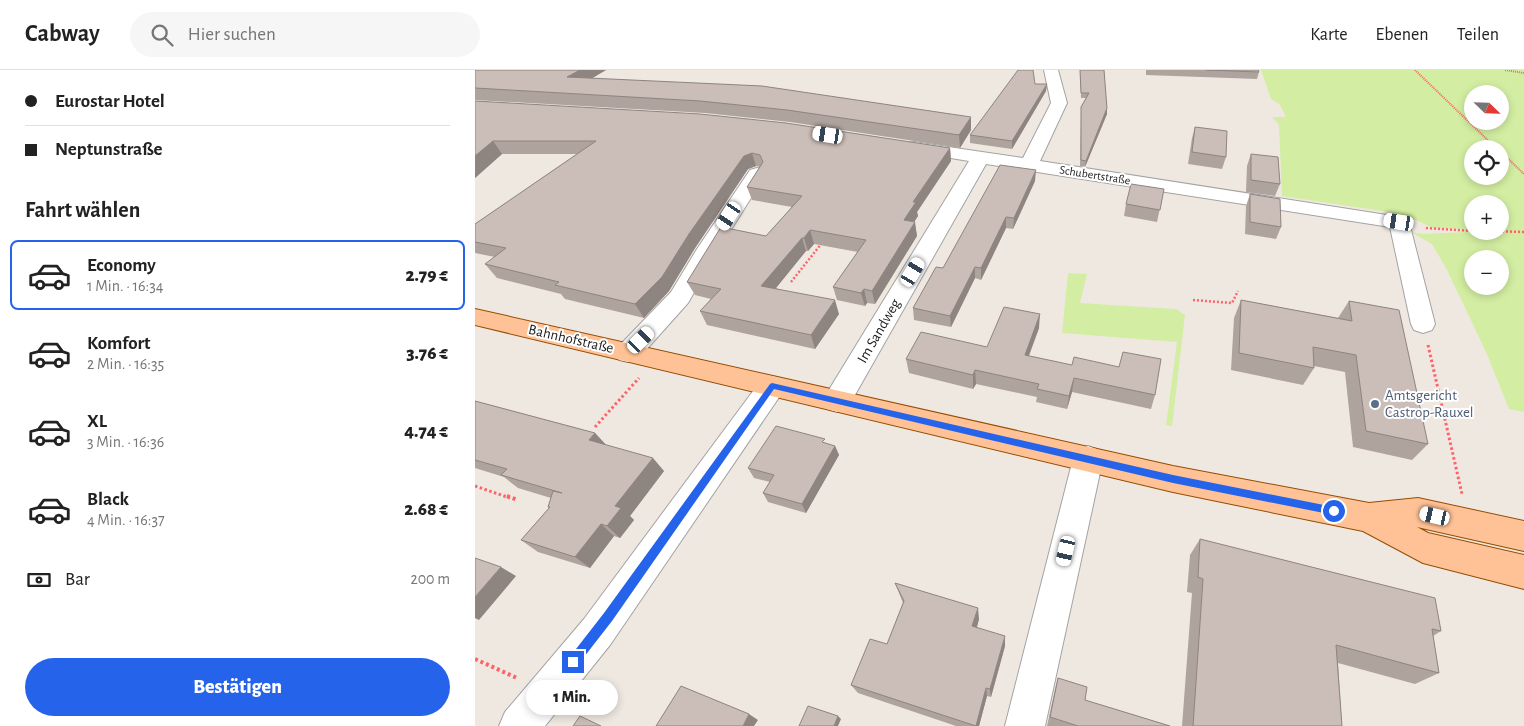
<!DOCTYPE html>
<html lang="de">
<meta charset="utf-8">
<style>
:root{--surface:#fff;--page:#f6f6f6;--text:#222;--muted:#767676;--line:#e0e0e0;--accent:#2563eb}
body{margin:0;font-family:"Alegreya Sans",sans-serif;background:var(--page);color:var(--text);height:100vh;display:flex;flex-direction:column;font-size:19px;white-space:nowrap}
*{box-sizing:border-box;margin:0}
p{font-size:16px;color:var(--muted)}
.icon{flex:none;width:28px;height:28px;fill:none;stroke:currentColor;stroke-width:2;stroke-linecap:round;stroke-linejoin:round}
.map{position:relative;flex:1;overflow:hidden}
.side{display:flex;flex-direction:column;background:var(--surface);width:475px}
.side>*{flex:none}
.hud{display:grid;align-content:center;height:110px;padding:0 25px;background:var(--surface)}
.needle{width:32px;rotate:113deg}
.fabs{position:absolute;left:989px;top:15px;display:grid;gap:10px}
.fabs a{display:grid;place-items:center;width:45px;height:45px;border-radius:50%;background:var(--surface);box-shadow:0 2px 8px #0003;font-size:25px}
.end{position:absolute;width:22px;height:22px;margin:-11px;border:6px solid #2563eb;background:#fff;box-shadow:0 0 0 2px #fff}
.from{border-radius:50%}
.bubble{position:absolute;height:35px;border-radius:18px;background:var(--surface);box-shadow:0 2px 8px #0003;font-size:16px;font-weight:800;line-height:35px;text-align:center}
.car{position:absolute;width:15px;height:30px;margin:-15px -8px;border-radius:6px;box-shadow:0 0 4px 1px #0007;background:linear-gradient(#fff 24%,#345 0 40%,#fff 0 76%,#345 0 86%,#fff 0)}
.hud b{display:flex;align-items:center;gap:18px;height:48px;font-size:19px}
.hud b+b{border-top:1px solid var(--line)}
.hud i{width:12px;height:12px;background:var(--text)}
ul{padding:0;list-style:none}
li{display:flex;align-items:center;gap:15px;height:70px;margin:0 10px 8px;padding:0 15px;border:2px solid transparent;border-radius:8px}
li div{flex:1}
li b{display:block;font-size:19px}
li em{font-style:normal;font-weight:800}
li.selected{border-color:var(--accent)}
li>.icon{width:45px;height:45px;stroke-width:1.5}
h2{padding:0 25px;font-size:22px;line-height:60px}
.pay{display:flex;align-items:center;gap:12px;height:55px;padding:0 25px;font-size:19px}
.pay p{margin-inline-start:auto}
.action{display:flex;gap:10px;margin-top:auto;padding:10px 25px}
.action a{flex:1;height:58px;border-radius:30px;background:var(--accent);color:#fff;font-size:20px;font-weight:800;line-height:58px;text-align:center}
header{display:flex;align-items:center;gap:30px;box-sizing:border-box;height:70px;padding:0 25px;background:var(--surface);border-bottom:1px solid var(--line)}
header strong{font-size:24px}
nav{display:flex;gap:28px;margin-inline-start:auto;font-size:18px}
.search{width:350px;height:45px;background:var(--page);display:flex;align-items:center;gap:12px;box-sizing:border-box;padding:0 18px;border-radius:28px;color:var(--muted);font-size:19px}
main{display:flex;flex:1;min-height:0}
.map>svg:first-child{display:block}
</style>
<header>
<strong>Cabway</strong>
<div class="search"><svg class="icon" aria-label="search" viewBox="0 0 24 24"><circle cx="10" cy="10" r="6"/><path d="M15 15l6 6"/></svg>Hier suchen</div>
<nav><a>Karte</a><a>Ebenen</a><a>Teilen</a></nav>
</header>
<main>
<section class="side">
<div class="hud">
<b><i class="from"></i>Eurostar Hotel</b>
<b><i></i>Neptunstraße</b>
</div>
<h2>Fahrt wählen</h2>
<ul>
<li class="selected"><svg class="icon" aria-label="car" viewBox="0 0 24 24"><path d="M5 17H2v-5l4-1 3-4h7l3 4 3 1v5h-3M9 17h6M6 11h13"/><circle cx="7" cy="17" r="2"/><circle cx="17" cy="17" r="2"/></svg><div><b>Economy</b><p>1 Min. · 16:34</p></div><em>2.79 €</em></li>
<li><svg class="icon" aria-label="car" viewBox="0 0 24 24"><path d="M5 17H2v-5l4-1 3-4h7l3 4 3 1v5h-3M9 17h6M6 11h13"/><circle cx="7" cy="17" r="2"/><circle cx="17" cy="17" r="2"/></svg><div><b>Komfort</b><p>2 Min. · 16:35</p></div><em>3.76 €</em></li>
<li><svg class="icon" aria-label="car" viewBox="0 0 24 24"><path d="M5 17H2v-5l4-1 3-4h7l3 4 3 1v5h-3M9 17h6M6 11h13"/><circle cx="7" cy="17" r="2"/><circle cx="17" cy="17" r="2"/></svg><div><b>XL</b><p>3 Min. · 16:36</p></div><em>4.74 €</em></li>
<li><svg class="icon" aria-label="car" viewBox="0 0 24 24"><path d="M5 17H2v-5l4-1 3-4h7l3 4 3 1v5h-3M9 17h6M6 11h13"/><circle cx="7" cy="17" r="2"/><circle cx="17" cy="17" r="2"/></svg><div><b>Black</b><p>4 Min. · 16:37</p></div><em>2.68 €</em></li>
</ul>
<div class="pay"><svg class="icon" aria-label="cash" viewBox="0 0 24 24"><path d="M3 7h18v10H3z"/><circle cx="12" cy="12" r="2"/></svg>Bar<p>200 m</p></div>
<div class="action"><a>Bestätigen</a></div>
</section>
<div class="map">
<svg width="1049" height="656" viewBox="0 0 1049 656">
<rect width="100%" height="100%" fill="#efe8e1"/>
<path fill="#d3eea2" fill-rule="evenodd" d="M786 0H1049V342L1034 339 1011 282 972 200 957 174 936 162 948 164 990 162 987 159 957 158 939 149 926 147 920 143 807 126 804 55 797 47H811L805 35 796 29ZM998 24H1025V51H998ZM998 79H1025V106H998ZM998 134H1025V161H998ZM998 189H1025V216H998Z
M593 203 612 204 605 233 701 239 710 245 697 356 691 355 702 272 587 263Z"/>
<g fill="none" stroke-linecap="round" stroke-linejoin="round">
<g stroke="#a3a3a3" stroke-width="2">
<path id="minor" d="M569 0H583L592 33 565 91 931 148 934 152 960 254 957 260 948 263 939 260 936 254 915 157 511 94 372 339 362 342 352 339 348 331 352 323 494 91 439 82 433 81 430 77 433 73 439 72 548 88 576 33Z
M282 98 289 100 291 104 244 179 213 233 162 290 153 292 144 290 140 283 144 276 196 222 222 179 275 100Z
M297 306 307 309 311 316 307 323 135 575 70 656H24L30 642 109 549 287 309Z
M613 376 624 380 628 389 570 656H530L598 389 602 380Z"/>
</g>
<g stroke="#954d00" stroke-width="2">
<path id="major" d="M0 239 698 396 894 433 943 428 1049 451V481L942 457 953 463 1049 485V519L948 493 888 461 698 422 0 255Z"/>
</g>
<path stroke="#ff6269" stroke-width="2" stroke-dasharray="1 1" stroke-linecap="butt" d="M940 0 1022 79
M1030 0 1049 3
M1025 81 1049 104"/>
<path stroke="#ff6269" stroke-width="2.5" stroke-dasharray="2 2" stroke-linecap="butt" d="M951 158 998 161
M1015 161 1049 162
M316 212 347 173
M718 230 757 233 763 221"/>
<path stroke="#ff6269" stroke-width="3" stroke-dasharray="2.5 2.5" stroke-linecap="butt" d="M953 275 987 424
M120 357 164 308
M0 416 35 428"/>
<path stroke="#ff6269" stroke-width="4" stroke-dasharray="3 3" stroke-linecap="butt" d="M32 426 43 430
M0 589 42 608"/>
<use href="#minor" fill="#fff" fill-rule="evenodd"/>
<use href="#major" fill="#ffc296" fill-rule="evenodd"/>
</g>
<path fill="#afa39d" d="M0 0H131L117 8 496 60 485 78 315 52 230 43 0 30Z
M605 0H629L632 44 610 97 605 96 606 43V37L611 28H606Z
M671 0H783L784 2 782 9 671 5Z
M560 14H572L571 21 537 79 495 73V65Z
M0 31 475 78 476 91 442 142 443 146 439 152 442 166 400 234 392 233 390 236 362 230 358 217 383 182 339 174 333 181H331L301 218 364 244 340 279 232 255 225 241 236 229 220 225 212 212 291 166 317 137 277 130 272 117 285 97 281 96 273 99 220 178 194 221 169 248 90 229 86 224 22 208 10 194 20 187 0 183V154L102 84H27L0 108Z
M720 57 751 87 747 99 713 94 717 68Z
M776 84 805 114 800 126 771 122 772 96Z
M560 111 538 159 531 158 506 210 500 208 476 257 439 250 438 238 468 198Z
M689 119 682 152 649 146 651 134Z
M775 124 806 157 801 169 770 164 771 136Z
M766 230 863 248 874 231 953 374 937 390 878 377 870 302 839 296V298L828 315 756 300 759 248Z
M564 258 554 286 680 325 676 339 597 322 592 339 561 332 562 327 501 314 498 319 434 303 431 289 512 277Z
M0 331 120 363 131 375 189 401 155 446 159 450 145 468 139 466 115 498 63 482 46 470 74 438 73 437 76 428 43 418 29 407 0 398Z
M352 374 360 376 364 385 331 443 293 432 288 423 295 412 279 408 273 398Z
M725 469 966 561 958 566 964 603 940 614 863 593 867 656H707L717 523 712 522 715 485Z
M420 513 504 549 502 557 530 576 516 627 512 626 504 656H481L383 623 376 615 412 574 428 533Z
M583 608 610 630 695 656H572L580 619Z"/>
<path fill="#8e8480" d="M105 0H131L99 19 92 7Z
M572 14 571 21 537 79V71Z
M632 38V44L610 97 611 91Z
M496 47V60L485 78 484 65Z
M18 71 27 84 0 108V86Z
M475 78 476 91 442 142 443 146 431 164 429 150 438 132Z
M277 83 281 96 273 99 220 178 194 221 169 248 160 234 214 164 269 86Z
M561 100 560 111 538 159 539 148Z
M531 147V158L506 210V198Z
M440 152 442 166 400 234 397 221Z
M335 160 339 174 333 181 329 168Z
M327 168 331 181 292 229 286 216Z
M500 197V208L476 257 475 246Z
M389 219 392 233 390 236 386 223Z
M360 230 364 244 340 279 336 265Z
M565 244 564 258 549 298 550 285Z
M500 300 501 314 498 319V305Z
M599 308 597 322 592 339 594 326Z
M120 363 133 377 114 370Z
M360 376 364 385 331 443 327 434Z
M178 388 189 401 155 446 159 450 145 468 132 456 140 436Z
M126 454 139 466 115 498 100 487Z
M26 497 41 506 4 550 0 548V527Z
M503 538 504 549 499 567 497 556Z
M530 566V576L516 627 515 619Z
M511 618 512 626 504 656H501Z
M274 644 283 650 279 656H268Z
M363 646 366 649 363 656H359Z"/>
<path fill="#cbbdb7" stroke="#8e8480" d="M0 0H105L92 7 287 16 496 47 484 65 312 40 225 31 0 18Z
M543 0H558L560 14H572L537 71 495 65Z
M605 0H629L632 38 611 91 606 90V37L614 23H606Z
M731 0H783L784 2Z
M0 31 225 44 311 53 475 78 438 132H441L429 150 440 152 397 221 389 219 386 223 358 217 391 170 335 160 329 168H327L286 216 360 230 336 265 225 241 246 219 212 212 246 157 291 166 327 126 272 117 288 92 285 85 277 83 269 86 214 164 187 207 160 234 80 215 84 212 10 194 31 178 0 172V154L121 71H18L0 86Z
M720 57 752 61 751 87 717 82Z
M776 84 803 87 805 114 776 110Z
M525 95 561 100 539 148 531 147 506 198 500 197 475 246 438 238 461 197 468 198Z
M656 114 689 119 685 140 651 134Z
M775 124 805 129 806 157 775 152Z
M766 230 877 251 874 231 924 240 953 374 891 361 881 285 838 277 839 298 764 283Z
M529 237 565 244 550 285 597 295 599 287 644 297 648 282 686 289 680 325 599 308 594 326 562 319 564 314 500 300 498 305 431 289 446 262 512 277Z
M0 331 120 363 114 370 178 388 140 436 146 438 132 456 126 454 100 487 46 470 75 437H73L78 421 87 423 26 405 32 399 0 390Z
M301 356 350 369 347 372 360 376 327 434 288 423 299 405 273 398Z
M725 469 960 528 966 561 957 559 964 603 861 575 867 656H718L728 509 723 507Z
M0 488 26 497 0 527Z
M420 513 503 538 497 556 530 566 515 619 511 618 501 656 376 615 395 569 412 574 429 531Z
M583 608 612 617 610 630 695 656H603L575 647Z
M206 616 274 644 268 656H181Z
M333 636 363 646 359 656H324Z
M105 646 126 656H98Z"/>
<path fill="#2563eb" d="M297 313 698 405 859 437 863 441 859 445 698 413 299 319 137 551 102 596 98 597 94 596 92 592 94 588 129 543 295 314Z"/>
<circle fill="#5c6f8a" stroke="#fff" stroke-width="2" cx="900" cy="334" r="5"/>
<g text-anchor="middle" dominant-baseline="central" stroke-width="4" stroke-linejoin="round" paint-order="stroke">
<g font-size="12" fill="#1c1c1c" stroke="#fff">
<text transform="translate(620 105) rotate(9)">Schubertstraße</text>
</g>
<g font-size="15" fill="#1c1c1c" stroke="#fff">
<text transform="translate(404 261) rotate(-60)">Im Sandweg</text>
<text transform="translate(96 269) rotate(13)">Bahnhofstraße</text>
</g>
<g font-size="15" fill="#4e5e75" stroke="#fff" text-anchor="start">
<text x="910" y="325">Amtsgericht<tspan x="910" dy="17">Castrop-Rauxel</tspan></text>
</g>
</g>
</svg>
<div class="fabs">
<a><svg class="needle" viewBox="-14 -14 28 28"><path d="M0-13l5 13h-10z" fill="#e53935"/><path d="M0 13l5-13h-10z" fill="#767676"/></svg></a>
<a><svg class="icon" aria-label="locate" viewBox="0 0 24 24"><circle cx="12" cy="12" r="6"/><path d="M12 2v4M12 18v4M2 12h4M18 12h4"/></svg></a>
<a>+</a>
<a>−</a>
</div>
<i class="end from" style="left:859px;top:441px"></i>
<i class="end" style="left:98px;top:592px"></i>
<div class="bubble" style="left:51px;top:610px;width:92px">1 Min.</div>
<i class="car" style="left:353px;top:65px;rotate:279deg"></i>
<i class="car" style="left:254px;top:146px;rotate:213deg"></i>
<i class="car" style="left:924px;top:152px;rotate:279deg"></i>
<i class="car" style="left:438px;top:202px;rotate:31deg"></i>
<i class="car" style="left:166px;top:270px;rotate:45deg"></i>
<i class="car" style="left:960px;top:446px;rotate:283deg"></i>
<i class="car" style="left:591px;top:481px;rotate:193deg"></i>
</div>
</main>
